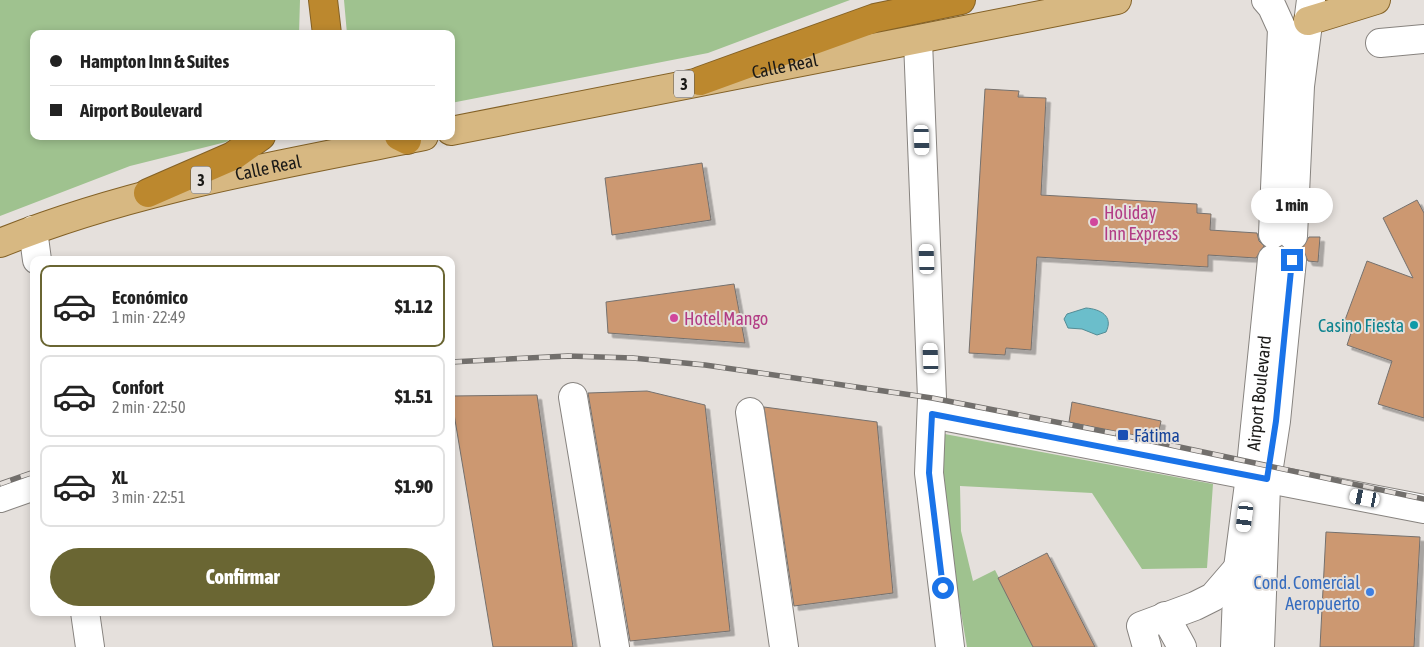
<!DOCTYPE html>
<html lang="es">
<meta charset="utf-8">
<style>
:root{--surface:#fff;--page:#f6f6f6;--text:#222;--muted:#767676;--line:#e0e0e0;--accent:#6a6633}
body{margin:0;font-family:"Asap Condensed",sans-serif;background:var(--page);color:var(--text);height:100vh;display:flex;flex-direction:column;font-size:19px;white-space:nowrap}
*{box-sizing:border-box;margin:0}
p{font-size:16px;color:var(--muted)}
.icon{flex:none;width:28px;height:28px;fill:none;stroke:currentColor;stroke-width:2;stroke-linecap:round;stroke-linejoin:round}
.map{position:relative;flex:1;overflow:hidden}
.sheet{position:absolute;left:30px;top:256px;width:425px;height:360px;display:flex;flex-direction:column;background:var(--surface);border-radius:10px;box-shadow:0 2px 8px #0003}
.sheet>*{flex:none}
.banner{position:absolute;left:30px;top:30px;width:425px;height:110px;border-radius:10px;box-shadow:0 2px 8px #0003;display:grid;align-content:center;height:110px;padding:0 20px;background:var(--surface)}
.end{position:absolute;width:22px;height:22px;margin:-11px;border:6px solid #1a73e8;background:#fff;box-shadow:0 0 0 2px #fff}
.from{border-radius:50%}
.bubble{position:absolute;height:35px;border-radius:18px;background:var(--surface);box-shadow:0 2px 8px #0003;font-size:16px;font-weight:800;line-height:35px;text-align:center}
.car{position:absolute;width:15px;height:30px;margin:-15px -8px;border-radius:6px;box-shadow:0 0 4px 1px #0007;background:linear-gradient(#fff 24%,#345 0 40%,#fff 0 76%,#345 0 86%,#fff 0)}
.banner b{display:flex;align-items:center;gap:18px;height:48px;font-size:19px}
.banner b+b{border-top:1px solid var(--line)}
.banner i{width:12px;height:12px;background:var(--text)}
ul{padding:9px 0 0;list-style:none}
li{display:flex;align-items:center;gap:15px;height:82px;margin:0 10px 8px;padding:0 10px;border:2px solid var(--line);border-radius:10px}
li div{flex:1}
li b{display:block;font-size:19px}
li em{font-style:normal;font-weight:800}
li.on{border-color:var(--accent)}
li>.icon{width:45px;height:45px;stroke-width:1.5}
.button{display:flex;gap:10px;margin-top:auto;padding:10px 20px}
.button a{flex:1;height:58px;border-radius:30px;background:var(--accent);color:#fff;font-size:20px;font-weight:800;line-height:58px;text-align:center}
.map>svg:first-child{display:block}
</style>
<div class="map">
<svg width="1424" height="647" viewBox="0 0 1424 647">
<defs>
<filter id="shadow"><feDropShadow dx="4.5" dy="4.5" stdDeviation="0" flood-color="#0004"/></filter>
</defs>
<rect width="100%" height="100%" fill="#e5e0dc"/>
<path fill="#9fc28f" d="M0 0H300L299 34H34V136H234L226 142 130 166 0 216Z
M344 0H850L708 53 451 103V34H347Z
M934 432 1213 484 1207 568 1142 569 1092 493 960 486 961 531 973 581 995 570 1034 647H967L937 476Z"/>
<path fill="#6bbecb" stroke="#538c95" d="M1086 308C1100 309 1114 316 1106 332L1097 335 1082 329 1068 328 1064 319 1067 314Z"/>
<path fill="#cc9871" stroke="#75716e" filter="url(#shadow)" d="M985 89 1019 91 1018 97 1046 98 1041 195 1197 204V213L1211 214 1210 230 1257 233 1259 241 1264 246 1256 258 1208 255V267L1037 257 1031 350 1006 348 1005 355 969 353Z
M702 163 711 220 612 235 605 178Z
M1417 200 1424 213V418L1378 404 1392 361 1347 345 1354 324 1345 320 1367 261 1413 278 1383 218Z
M1309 237H1320L1318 262 1308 261 1302 248Z
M734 284 745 343 608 333 606 302Z
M647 391 705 405 730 631 630 641 588 393Z
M537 395 573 647H493L451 396Z
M1072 402 1161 421 1157 441 1069 422Z
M764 407 877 422 893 593 794 606Z
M1326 532 1420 537 1414 647H1320Z
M1047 553 1095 647H1033L998 578Z"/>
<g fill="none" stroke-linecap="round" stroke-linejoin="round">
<g stroke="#87837f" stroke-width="30">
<g id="minor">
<path d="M1266 0 1272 7 1282 29 1273 234"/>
<path d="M918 41 932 398 929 473 950 647"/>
<path d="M1380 43 1424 39"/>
<path d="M33 230 37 260"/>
<path d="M1293 236 1300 86 1311 0"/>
<path d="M573 397 615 647"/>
<path d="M750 412 784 647"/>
<path d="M932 414 1424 509"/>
<path d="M0 498 34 486"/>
<path d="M85 612 90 647"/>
<path d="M1165 616 1182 647"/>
<path d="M1147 647 1141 626 1195 606 1213 597 1238 568"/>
<path id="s1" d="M1235 647 1238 568 1250 476 1272 259"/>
<path d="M1260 647 1266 486 1276 421 1292 260"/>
</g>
</g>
<g stroke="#836126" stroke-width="30">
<g id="major">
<path d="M1308 21 1376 0"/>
<path id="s2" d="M451 131 1117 0"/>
<path id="s3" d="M0 243C137 188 281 165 424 136"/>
</g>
</g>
<g stroke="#836126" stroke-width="30">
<path id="highway" d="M323 0 327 34
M700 81 875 18 961 0
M399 136 407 140
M148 193 233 156 261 136"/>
</g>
<use href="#minor" stroke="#fff" stroke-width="28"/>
<use href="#major" stroke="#d7b882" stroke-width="28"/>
<use href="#highway" stroke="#bc882e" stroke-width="28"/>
<g stroke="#726f6c" stroke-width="5.5">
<path id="rail" d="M451 362 568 356 633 358 705 365 932 398 1123 435 1424 499
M0 484 34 472"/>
</g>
<use href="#rail" stroke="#e5e0dc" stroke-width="4" stroke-dasharray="11" stroke-linecap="butt"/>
</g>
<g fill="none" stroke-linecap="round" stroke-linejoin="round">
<path stroke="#1a73e8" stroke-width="6" d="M943 588 929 473 932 414 1267 479 1276 421 1292 260"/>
</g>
<g fill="#d1479c" stroke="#e5e0dc" stroke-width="2">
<circle cx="1094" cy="222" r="5"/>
<circle cx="674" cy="318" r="5"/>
</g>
<circle fill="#0f9aa8" stroke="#e5e0dc" stroke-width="2" cx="1414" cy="325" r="5"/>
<rect fill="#1a4fb4" stroke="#e5e0dc" stroke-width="2" x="1117" y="429" width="12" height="12" rx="2.5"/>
<circle fill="#3f7fe0" stroke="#e5e0dc" stroke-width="2" cx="1370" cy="592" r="5"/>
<g text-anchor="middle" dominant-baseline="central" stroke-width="4" stroke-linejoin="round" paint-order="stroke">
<g fill="#e5e0dc" stroke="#575552" stroke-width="1">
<rect x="674" y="70.5" width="20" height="27" rx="4"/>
<rect x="191" y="166.5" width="20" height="27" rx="4"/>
</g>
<g font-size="16" font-weight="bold" fill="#1a1917">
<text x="684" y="84">3</text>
<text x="201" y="180">3</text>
</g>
<g font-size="18" fill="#1a1917" stroke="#e5e0dc">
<text stroke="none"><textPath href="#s2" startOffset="340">Calle Real</textPath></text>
<text stroke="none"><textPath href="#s3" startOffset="279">Calle Real</textPath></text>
<text stroke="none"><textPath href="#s1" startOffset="255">Airport Boulevard</textPath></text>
</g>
<g font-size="18" fill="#b23c85" stroke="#e5e0dc" text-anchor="start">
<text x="1104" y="212">Holiday<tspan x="1104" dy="21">Inn Express</tspan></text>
<text x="684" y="318">Hotel Mango</text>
</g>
<g font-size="18" fill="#0d838f" stroke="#e5e0dc" text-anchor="end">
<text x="1404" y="325">Casino Fiesta</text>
</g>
<g font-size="18" fill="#164399" stroke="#e5e0dc" text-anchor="start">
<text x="1134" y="435">Fátima</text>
</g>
<g font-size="18" fill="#366cbe" stroke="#e5e0dc" text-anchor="end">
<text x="1360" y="582">Cond. Comercial<tspan x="1360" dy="21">Aeropuerto</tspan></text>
</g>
</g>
</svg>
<i class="end from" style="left:943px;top:588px"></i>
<i class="end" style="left:1292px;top:260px"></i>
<div class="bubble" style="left:1251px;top:188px;width:82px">1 min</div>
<i class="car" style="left:922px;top:140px;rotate:178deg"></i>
<i class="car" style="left:927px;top:259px;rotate:358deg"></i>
<i class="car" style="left:931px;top:358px;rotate:358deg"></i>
<i class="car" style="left:1365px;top:498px;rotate:281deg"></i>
<i class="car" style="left:1245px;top:517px;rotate:187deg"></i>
<div class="banner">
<b><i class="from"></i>Hampton Inn &amp; Suites</b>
<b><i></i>Airport Boulevard</b>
</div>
<section class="sheet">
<ul>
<li class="on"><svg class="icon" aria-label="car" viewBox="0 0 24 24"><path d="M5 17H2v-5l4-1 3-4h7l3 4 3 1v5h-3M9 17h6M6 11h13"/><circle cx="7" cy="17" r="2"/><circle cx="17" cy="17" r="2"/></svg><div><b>Económico</b><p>1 min · 22:49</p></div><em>$1.12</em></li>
<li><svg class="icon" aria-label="car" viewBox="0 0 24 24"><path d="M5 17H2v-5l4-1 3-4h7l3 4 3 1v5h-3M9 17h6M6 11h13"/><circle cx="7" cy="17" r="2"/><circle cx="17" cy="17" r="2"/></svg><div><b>Confort</b><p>2 min · 22:50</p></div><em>$1.51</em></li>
<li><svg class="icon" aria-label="car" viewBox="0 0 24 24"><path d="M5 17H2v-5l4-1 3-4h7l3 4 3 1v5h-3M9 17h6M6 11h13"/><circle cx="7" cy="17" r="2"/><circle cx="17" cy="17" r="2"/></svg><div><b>XL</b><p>3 min · 22:51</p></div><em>$1.90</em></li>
</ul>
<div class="button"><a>Confirmar</a></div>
</section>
</div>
